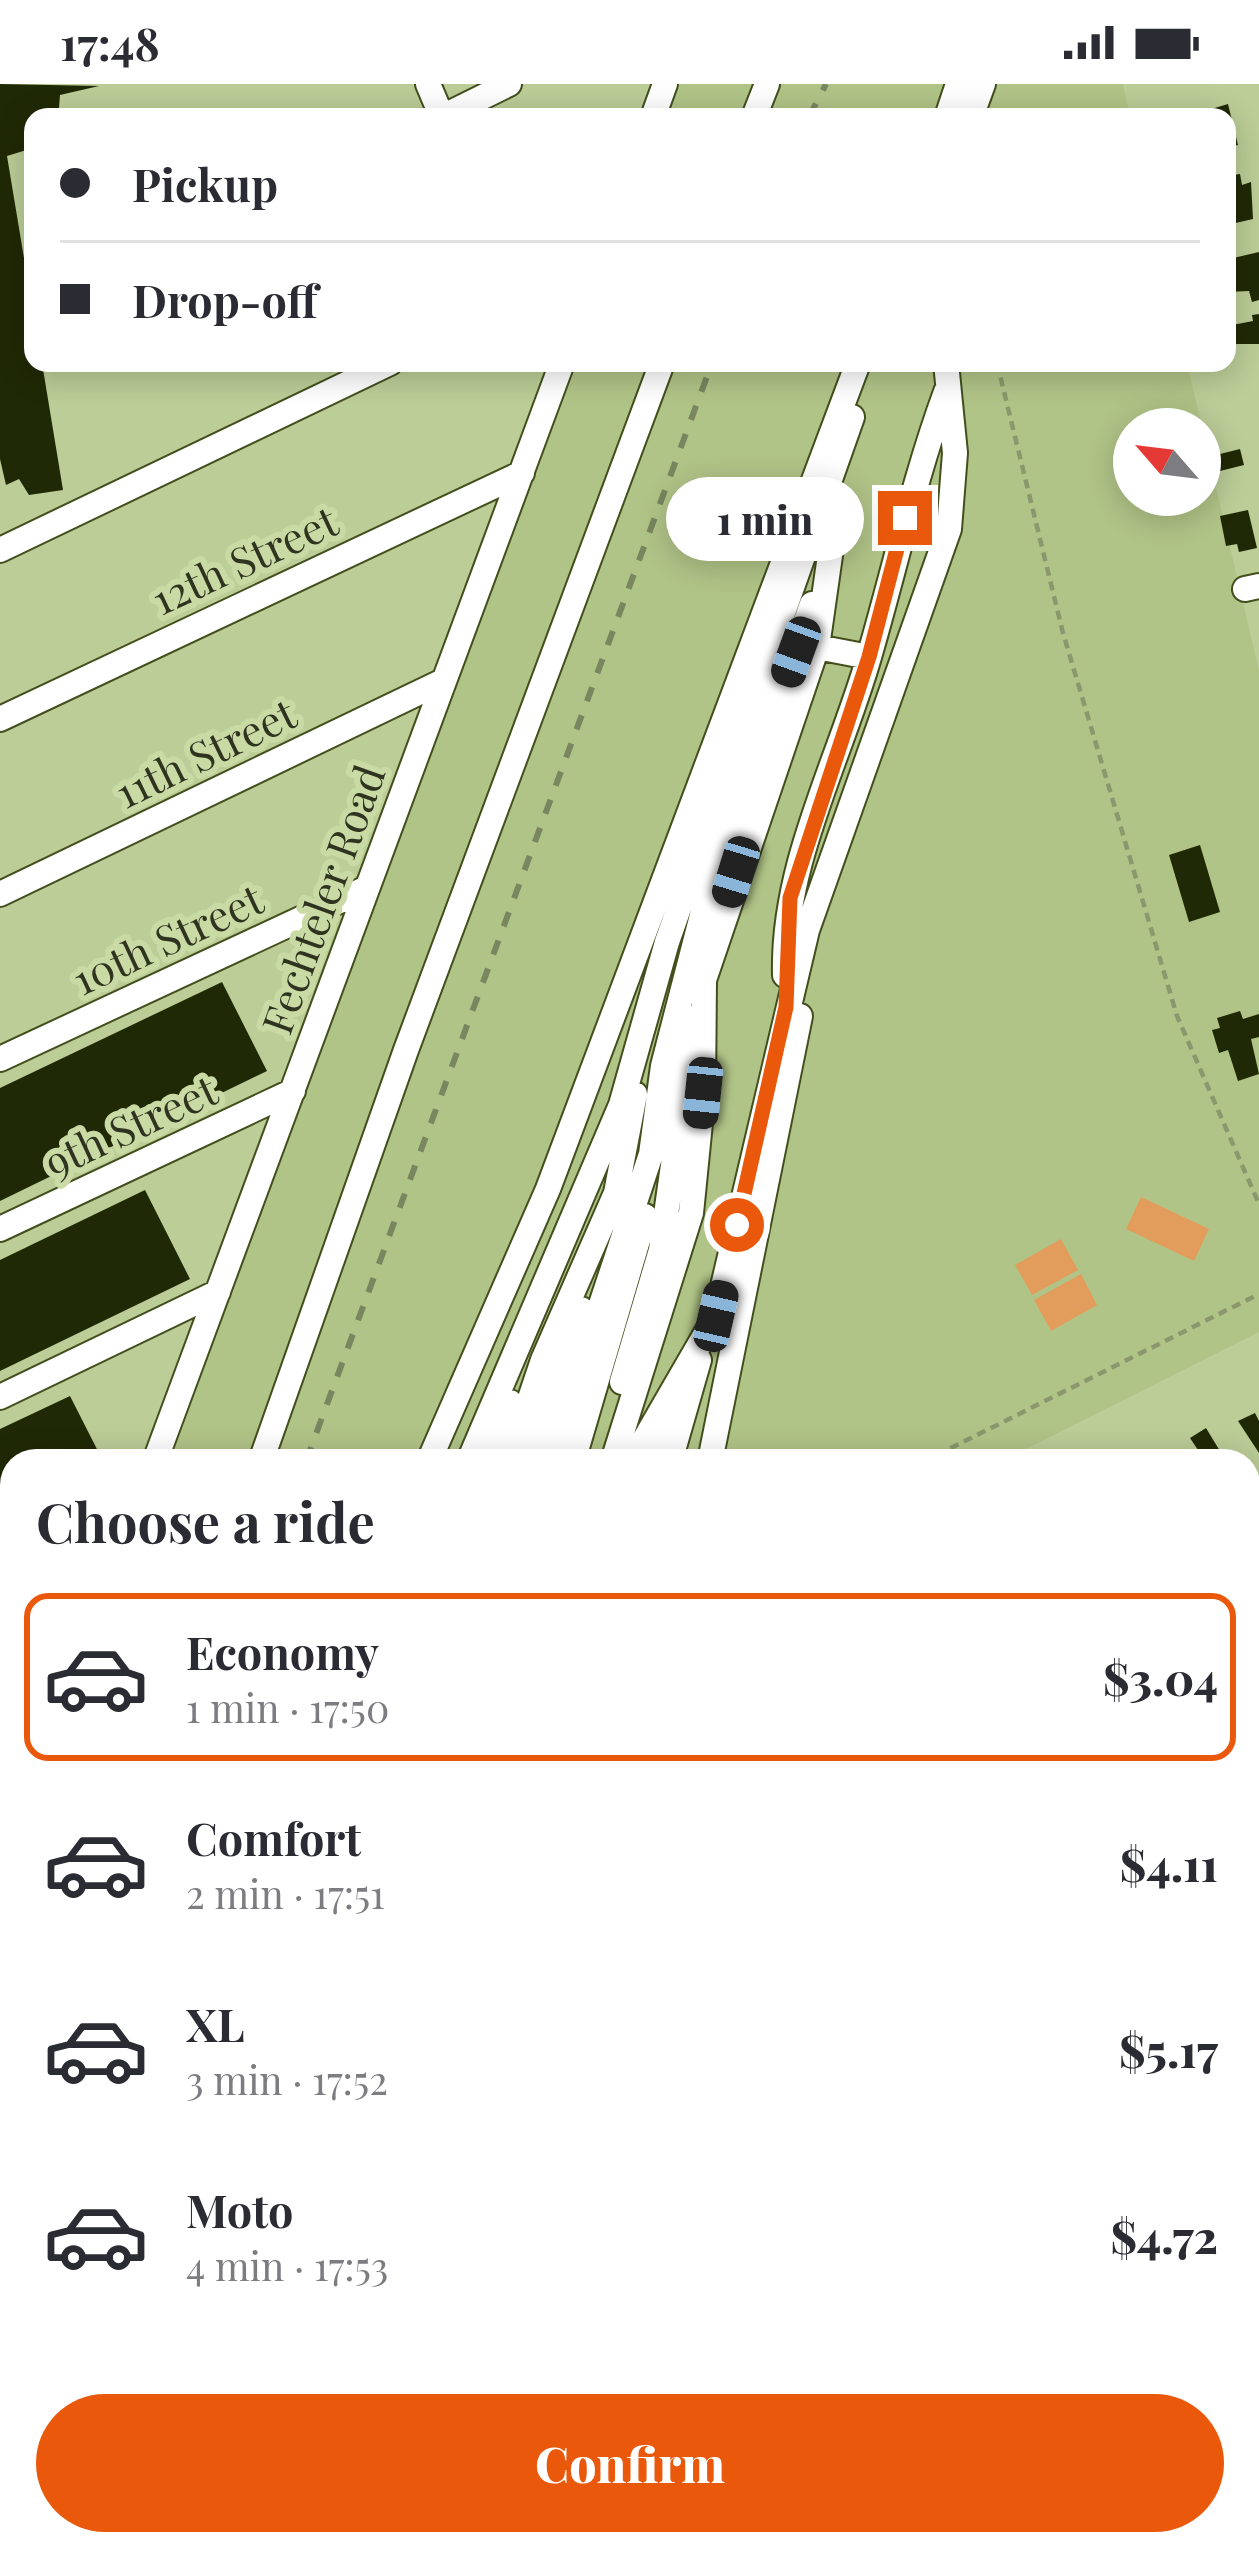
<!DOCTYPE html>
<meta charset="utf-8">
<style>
:root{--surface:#fff;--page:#f2f2f3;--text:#2b2b33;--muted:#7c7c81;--line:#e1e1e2;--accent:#ea580c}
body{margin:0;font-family:"Playfair Display",serif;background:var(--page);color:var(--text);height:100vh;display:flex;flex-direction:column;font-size:45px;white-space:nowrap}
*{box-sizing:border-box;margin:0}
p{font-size:39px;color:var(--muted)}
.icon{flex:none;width:66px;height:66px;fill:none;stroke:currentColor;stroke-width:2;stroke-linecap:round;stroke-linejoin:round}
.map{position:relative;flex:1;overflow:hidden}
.panel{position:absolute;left:0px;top:1365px;width:1260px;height:1107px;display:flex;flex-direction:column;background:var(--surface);border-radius:36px 36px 0 0;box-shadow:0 6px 30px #0003}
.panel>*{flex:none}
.guide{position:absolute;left:24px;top:24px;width:1212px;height:264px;border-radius:24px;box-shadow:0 6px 30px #0003;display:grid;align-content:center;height:264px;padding:0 36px;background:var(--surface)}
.needle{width:78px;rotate:298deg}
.fabs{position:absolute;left:1113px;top:324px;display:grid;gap:24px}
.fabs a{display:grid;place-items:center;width:108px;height:108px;border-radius:50%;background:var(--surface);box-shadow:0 6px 30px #0003;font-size:60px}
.end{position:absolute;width:54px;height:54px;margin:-27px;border:15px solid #ea580c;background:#fff;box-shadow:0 0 0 6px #fff}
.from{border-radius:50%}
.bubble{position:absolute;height:84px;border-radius:42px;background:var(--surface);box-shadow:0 6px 30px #0003;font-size:39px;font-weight:800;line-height:84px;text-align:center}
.car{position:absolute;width:36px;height:72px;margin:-36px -18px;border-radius:15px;box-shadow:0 0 9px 3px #0007;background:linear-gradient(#222 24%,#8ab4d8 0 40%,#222 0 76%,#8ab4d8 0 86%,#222 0)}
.guide b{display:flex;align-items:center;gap:42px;height:114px;font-size:45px}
.guide b+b{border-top:3px solid var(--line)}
.guide i{width:30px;height:30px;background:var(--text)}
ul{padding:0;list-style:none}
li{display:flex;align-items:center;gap:36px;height:168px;margin:0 24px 18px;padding:0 12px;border:6px solid transparent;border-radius:24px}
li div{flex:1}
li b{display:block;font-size:45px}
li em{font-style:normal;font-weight:800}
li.on{border-color:var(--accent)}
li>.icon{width:108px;height:108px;stroke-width:1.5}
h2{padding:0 36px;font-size:54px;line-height:144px}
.button{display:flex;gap:24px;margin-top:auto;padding:24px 36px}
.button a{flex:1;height:138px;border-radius:72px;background:var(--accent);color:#fff;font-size:48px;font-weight:800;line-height:138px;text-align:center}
.status{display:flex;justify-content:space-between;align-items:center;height:84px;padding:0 60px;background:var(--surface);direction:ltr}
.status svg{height:33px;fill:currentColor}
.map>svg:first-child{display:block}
</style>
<div class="status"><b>17:48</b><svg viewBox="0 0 49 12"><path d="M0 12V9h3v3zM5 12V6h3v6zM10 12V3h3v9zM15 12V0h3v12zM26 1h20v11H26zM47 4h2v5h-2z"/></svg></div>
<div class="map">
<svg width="1259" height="2470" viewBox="0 0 1259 2470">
<rect width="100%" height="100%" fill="#bccd97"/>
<path fill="#b1c487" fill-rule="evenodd" d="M677 0H1123L1130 33H665Z
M574 279H1187L1259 587V1248L1002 1377H168ZM1134 345H1200V411H1134Z
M12 1635V2460H846L849 2470H0V1641Z"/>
<path fill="#e29d5c" d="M1141 1113 1209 1145 1194 1177 1126 1145Z
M1061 1155 1078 1186 1032 1211 1015 1181Z
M1081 1190 1097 1221 1051 1247 1034 1216Z"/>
<path fill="#966ecc" d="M1259 1898V2470H866L864 2460H1248V1904Z"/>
<path fill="#202905" d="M0 0 99 2 60 11 59 24 33 33V64L7 72 33 228V279H42L63 406 29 411 19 395 6 401 0 375Z
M1228 20 1238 61 1230 62 1233 77 1227 78V33L1191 31Z
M1240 90 1242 101 1251 98 1253 135 1227 141V92Z
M1259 168V216L1252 218 1249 207 1227 208 1229 175Z
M1259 230V260H1231L1227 242 1253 237 1252 231Z
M1240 365 1244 381 1220 387 1216 371Z
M1248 426 1257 464 1239 468 1237 460 1226 462 1220 432Z
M1200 761 1220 828 1189 838 1169 771Z
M222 898 267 987 0 1117V1004Z
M1240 927 1243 935 1259 930V953L1251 955 1259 990 1238 997 1228 966 1219 969 1212 946 1220 944 1217 934Z
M145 1106 190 1195 0 1287V1176Z
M70 1312 103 1377H12V1448L0 1454V1345Z
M1255 1329 1259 1337V1369L1238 1337Z
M1206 1344 1226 1377H1158L1179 1365 1184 1374 1198 1366 1190 1354Z
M0 1530 12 1555V1615L0 1621Z
M1259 1657V1692L1251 1698 1258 1707 1248 1714V1665Z"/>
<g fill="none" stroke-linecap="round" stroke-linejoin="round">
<g stroke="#424f1d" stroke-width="28">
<path id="minor" d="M428 0 442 33
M442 33 509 0
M653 33 665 0
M754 33 767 0
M947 33 958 0
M971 33 983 0
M0 466 390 279
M1245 505 1259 502
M817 563 869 573
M0 635 522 389
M0 810 443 597
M785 891C782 781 839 677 869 573 895 484 914 395 946 308
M0 975 367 804
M0 1145 293 1007
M622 1298 661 1166 694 933
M0 1313 218 1208
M155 1377 562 279
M261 1377 406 966 662 279
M429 1377 548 1105 858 279
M469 1377 621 1021 667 858 852 333
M488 1377 510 1318
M509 1377 543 1276 616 1109 635 1010
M527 1377 581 1225
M549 1377 651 1070 663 982 706 816 812 520
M573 1377 645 1132
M613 1377 691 1129 703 1009 704 896 817 563 838 415
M632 1377 716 1232 807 846 949 445 955 369 946 279
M651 1377 663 1333
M670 1377 699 1276
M710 1377 800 932
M1248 1447 1259 1441
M0 1485 12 1479
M1248 1801 1259 1809
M0 1925 12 1916
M0 2039 12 2013
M0 2085 12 2090
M0 2152 12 2156
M394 2460 398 2470
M618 2460 624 2470
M656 2460 662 2470
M694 2460 699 2470
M92 2470 96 2460"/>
</g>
<path stroke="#8b986d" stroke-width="4.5" stroke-dasharray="9 6" stroke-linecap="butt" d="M997 279 1063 549 1177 932 1259 1120
M937 1371 1259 1210"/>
<use href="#minor" stroke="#fff" stroke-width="24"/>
<path stroke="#7a865f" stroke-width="6" stroke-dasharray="15 15" stroke-linecap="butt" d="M809 33 826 0
M306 1377 712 279
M0 1950 12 1941"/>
</g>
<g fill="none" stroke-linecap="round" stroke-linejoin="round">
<path stroke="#ea580c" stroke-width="15" d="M737 1141 786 923 790 814 869 573 905 434"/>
</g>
<g text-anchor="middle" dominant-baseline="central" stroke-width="12" stroke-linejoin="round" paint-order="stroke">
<g font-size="42" fill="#2e341f" stroke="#c9daa4">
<text transform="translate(244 475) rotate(-25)">12th Street</text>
<text transform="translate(205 668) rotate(-26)">11th Street</text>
<text transform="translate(322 815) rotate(-70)">Fechteler Road</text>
<text transform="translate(167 854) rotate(-25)">10th Street</text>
<text transform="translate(130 1041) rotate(-25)">9th Street</text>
</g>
</g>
</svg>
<div class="fabs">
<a><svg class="needle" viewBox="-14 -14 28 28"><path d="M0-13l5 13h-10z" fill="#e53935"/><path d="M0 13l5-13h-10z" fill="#7c7c81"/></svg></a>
</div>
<i class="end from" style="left:737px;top:1141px"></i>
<i class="end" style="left:905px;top:434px"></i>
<div class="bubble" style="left:666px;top:393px;width:198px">1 min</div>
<i class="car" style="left:796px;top:568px;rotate:200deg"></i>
<i class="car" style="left:736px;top:788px;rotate:197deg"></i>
<i class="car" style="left:703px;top:1009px;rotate:186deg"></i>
<i class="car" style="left:716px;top:1232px;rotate:13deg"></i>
<div class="guide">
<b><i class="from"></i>Pickup</b>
<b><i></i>Drop-off</b>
</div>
<section class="panel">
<h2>Choose a ride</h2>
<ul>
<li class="on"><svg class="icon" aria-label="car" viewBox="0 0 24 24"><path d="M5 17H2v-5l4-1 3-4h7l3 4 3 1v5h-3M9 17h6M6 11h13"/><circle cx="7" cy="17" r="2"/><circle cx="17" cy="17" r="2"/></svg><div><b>Economy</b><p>1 min · 17:50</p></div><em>$3.04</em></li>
<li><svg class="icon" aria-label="car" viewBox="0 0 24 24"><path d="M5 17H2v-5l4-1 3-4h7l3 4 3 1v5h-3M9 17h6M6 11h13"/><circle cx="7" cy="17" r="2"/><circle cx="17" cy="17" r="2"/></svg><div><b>Comfort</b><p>2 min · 17:51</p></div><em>$4.11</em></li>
<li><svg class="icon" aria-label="car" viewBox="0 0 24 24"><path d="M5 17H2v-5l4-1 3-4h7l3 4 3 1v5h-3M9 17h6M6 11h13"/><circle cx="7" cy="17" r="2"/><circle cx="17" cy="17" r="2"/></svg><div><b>XL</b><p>3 min · 17:52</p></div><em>$5.17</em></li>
<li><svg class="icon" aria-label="car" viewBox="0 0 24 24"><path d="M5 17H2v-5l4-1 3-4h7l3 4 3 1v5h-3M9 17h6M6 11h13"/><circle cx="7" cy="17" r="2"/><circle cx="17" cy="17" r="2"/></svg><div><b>Moto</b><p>4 min · 17:53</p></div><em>$4.72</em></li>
</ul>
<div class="button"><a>Confirm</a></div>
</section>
</div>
